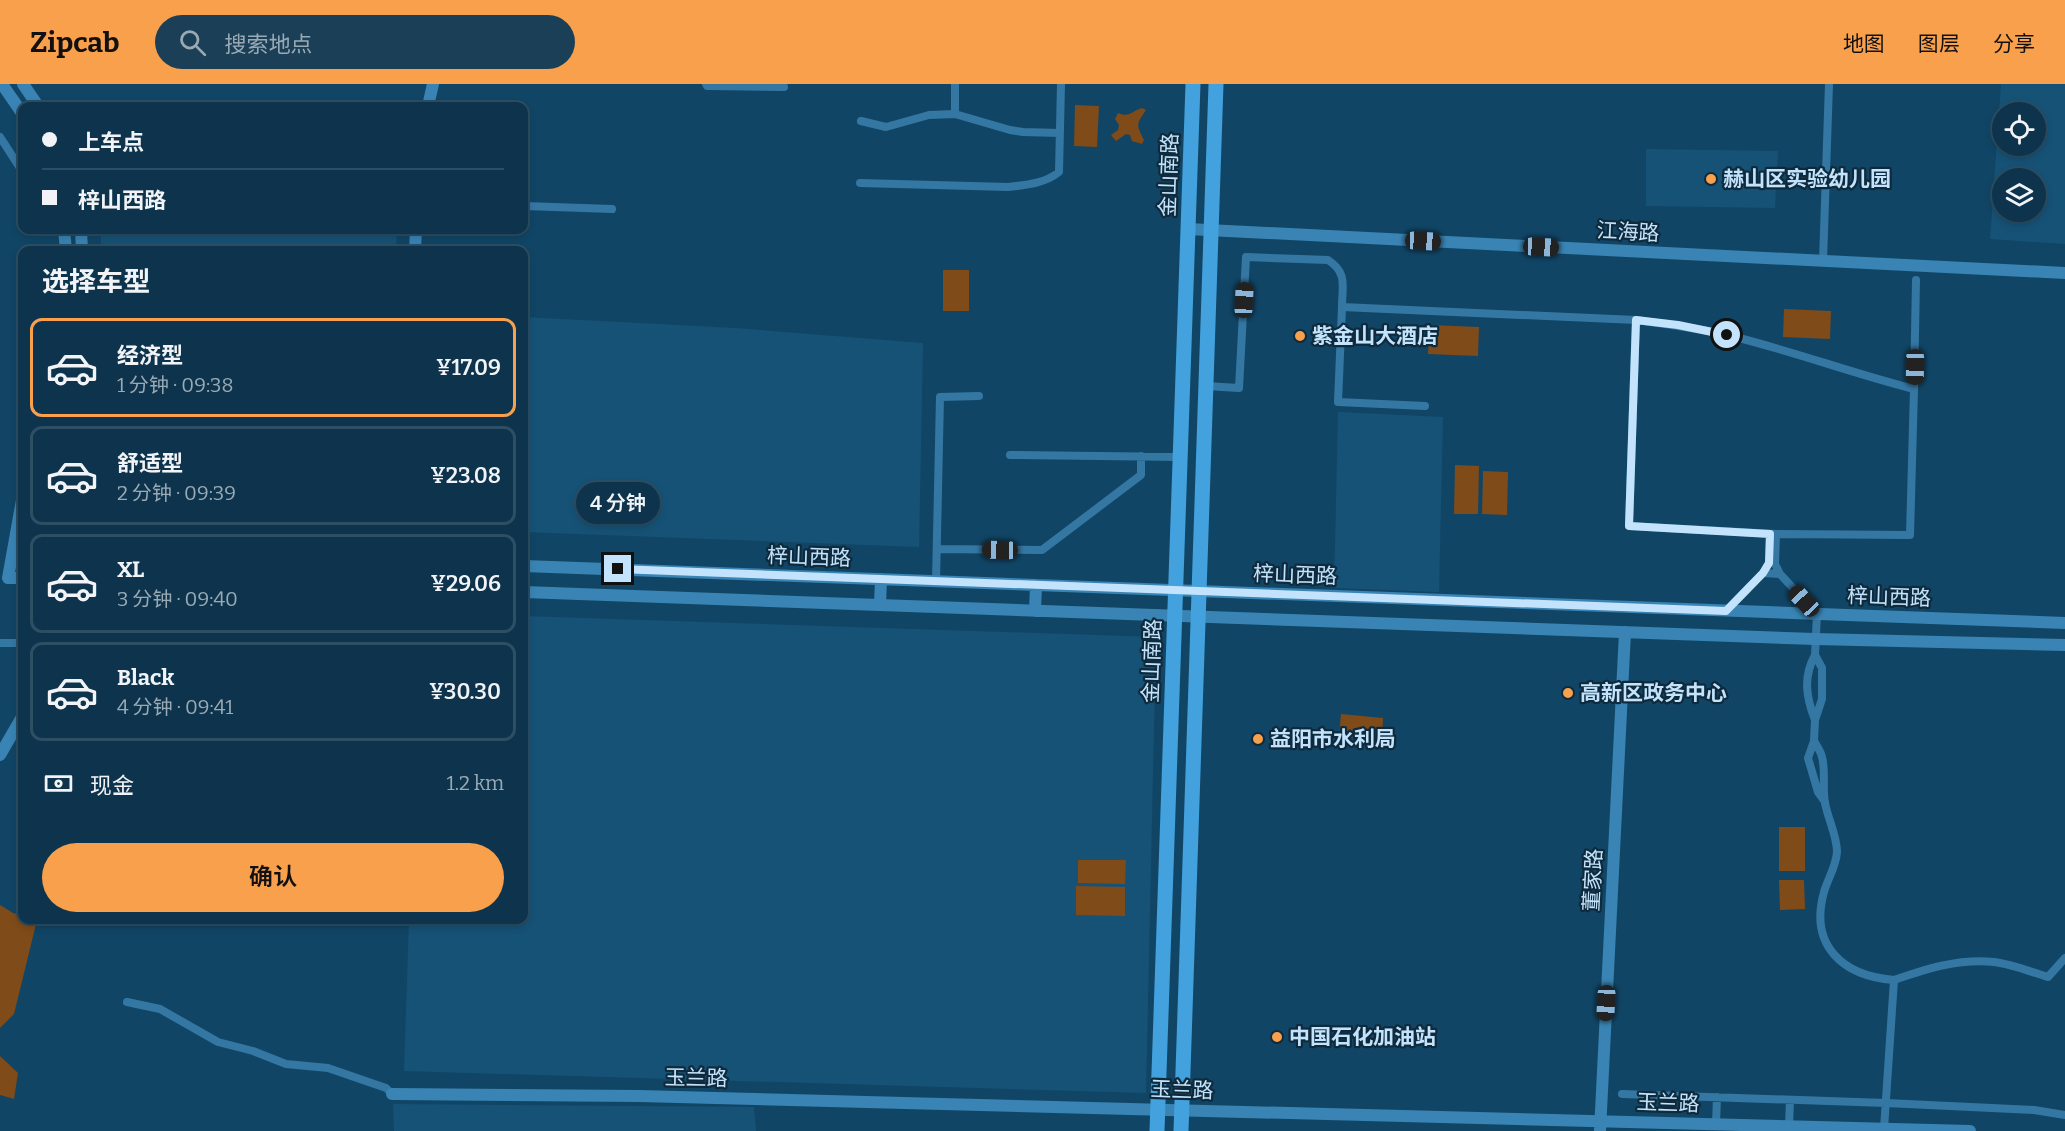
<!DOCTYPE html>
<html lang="zh">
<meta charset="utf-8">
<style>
:root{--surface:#0d344c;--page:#1b3f56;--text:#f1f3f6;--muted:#9aaab5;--line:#2d4f64;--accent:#f9a04d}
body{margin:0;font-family:Bitter,"Noto Sans SC",serif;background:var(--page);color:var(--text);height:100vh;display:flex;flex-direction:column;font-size:22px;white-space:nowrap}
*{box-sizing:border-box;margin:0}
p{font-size:20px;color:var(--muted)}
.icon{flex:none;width:33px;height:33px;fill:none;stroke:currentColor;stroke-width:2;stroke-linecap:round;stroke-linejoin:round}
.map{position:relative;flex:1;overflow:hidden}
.drawer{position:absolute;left:18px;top:162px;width:510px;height:678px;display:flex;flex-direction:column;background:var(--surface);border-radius:12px;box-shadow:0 3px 9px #0003,0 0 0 2px var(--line)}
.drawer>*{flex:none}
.guide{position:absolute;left:18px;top:18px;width:510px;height:132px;border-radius:12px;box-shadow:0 3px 9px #0003,0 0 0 2px var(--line);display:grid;align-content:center;height:132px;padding:0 24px;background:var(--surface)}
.controls{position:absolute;left:1992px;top:18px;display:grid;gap:12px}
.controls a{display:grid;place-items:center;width:54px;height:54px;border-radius:50%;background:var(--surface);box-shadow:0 3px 9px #0003,0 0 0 2px var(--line);font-size:30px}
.end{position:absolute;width:27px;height:27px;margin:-14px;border:8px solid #c2e3fb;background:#111;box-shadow:0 0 0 3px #111}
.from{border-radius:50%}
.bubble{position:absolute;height:42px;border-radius:21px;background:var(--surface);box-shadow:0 3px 9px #0003,0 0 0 2px var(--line);font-size:20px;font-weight:600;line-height:42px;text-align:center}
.car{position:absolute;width:18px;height:36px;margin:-18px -9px;border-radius:8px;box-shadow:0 0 4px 2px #0007;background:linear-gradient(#222 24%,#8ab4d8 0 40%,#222 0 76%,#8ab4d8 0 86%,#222 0)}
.guide b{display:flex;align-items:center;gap:21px;height:57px;font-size:22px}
.guide b+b{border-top:2px solid var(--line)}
.guide i{width:15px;height:15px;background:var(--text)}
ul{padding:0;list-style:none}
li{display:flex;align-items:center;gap:18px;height:99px;margin:0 12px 9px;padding:0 12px;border:3px solid var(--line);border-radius:12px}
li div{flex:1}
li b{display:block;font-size:22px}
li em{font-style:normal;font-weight:600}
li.active{border-color:var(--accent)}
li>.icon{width:54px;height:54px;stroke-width:1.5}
h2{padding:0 24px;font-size:27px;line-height:72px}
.pay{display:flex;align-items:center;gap:15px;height:66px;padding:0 24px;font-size:22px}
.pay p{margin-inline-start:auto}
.action{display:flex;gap:12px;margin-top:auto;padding:12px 24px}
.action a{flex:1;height:69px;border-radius:36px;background:var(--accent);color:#111;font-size:24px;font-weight:600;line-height:69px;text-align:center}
header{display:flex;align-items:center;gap:36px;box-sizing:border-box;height:84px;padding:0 30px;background:var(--accent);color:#111}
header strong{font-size:28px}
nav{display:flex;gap:33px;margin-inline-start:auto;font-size:21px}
.search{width:420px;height:54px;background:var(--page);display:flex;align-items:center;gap:15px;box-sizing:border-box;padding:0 21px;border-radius:33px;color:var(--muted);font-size:22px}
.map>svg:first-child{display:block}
</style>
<header>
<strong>Zipcab</strong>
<div class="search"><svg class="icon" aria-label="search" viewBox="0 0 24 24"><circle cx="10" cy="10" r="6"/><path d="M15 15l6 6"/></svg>搜索地点</div>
<nav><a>地图</a><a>图层</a><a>分享</a></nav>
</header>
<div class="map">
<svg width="2065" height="1047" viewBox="0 0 2065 1047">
<rect width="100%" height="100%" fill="#114565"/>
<path fill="#165276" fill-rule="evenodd" d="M2001 0H2065V160L1990 155ZM2002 28H2036V62H2002ZM2002 94H2036V128H2002Z
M1646 65 1778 67 1775 124 1646 122Z
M101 146H397L396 166H101Z
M524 233 735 244 923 259 919 463 524 448Z
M1338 328 1443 333 1439 508 1334 504Z
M524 532 1156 553 1146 1009 404 987 409 836H524Z
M393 1020 754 1023 756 1047H394Z"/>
<path fill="#7f4b19" d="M1075 21 1099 22 1097 63 1074 62Z
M1142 24 1146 26C1136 41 1136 40 1144 56L1142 60 1132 57 1130 51 1126 50 1116 57 1111 51 1118 46 1119 41 1115 35 1118 29C1129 34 1132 27 1142 24Z
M943 186H969V227H943Z
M1784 225 1831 227 1830 255 1783 253Z
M1430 241 1479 243 1478 272 1428 270Z
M1455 381 1479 382 1478 430H1454Z
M1483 387 1508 388 1507 431 1482 430Z
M1341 630 1383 634 1382 656 1339 653Z
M1779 743H1805V787H1779Z
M1078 776H1126L1125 800 1078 799Z
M1779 796H1804L1805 825 1780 826Z
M1076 802 1125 803V832L1076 831Z
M0 821 13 829 22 831V836H37L14 930 0 944Z
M0 972 18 989 14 1015 0 1011Z"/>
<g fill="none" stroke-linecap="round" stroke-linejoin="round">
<path stroke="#3577a3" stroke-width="8" d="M706 0 707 2 784 3
M955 30V0
M861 37 886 43 929 31 955 30 1010 46 1023 48 1060 49
M0 53 22 87
M860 99 1008 103C1026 101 1044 100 1059 88L1061 0
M524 122 612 125
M1823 177 1829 0
M1342 223 1338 318 1425 322
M1636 236C1666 240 1697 244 1727 251 1790 266 1851 289 1914 305L1910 451 1776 450 1629 442Z
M1206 302 1239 304 1246 173 1328 176C1348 189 1342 202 1342 223L1636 236
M1914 305 1916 196
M1010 371 1181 373
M1776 450 1775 480 1780 490
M937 465 1042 466 1141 391V372
M1763 489 1769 479 1770 450
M936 497 940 313 979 312
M1726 527 1763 489 1780 490 1817 530 1815 571
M0 559H22
M1814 657 1815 636 1822 615V584L1815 571C1803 593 1806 613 1815 636
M1825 718 1818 708 1808 674 1814 657C1817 662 1821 668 1822 673 1826 688 1822 704 1825 719 1828 735 1837 752 1837 768 1836 783 1828 794 1824 808 1809 862 1843 892 1894 896L1884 1045
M1894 896C1926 885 1959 874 1994 878 2012 880 2031 888 2048 893L2065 874
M127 918 160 925 218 958 253 967 286 980 328 984 386 1004 392 1010
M1622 1010 1886 1019 2034 1026 2065 1031
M1716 1040 1717 1013
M1789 1042 1790 1016"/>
<path stroke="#3984b4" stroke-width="12" d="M2 0 22 29
M23 0 38 22
M428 22 433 0
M1188 145 2065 189
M64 146 66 166
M81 146 82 166
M415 166 416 146
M22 416 8 494H22
M524 482 2065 539
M524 508 1815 555 2065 561
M880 521 881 495
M1035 527 1036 501
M0 671 22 633
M392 1010 639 1012 1970 1047
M1600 1047 1625 548"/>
<path stroke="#43a1dd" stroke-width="15" d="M1157 1047 1193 0
M1181 1047 1216 0"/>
</g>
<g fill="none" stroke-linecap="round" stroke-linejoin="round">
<path stroke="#c2e3fb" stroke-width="8" d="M618 485 1726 527 1763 489 1769 479 1770 450 1629 442 1636 236 1678 241 1727 251"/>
</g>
<g fill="#f9a04d" stroke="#0e2a3c" stroke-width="2">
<circle cx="1711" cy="95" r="6"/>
<circle cx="1300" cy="252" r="6"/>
<circle cx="1568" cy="609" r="6"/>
<circle cx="1258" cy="655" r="6"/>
<circle cx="1277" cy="953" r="6"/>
</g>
<g text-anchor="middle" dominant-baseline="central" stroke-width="4.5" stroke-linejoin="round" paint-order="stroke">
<g font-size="21" fill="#c2e3fb" stroke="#0e2a3c">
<text transform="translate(1169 91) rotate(-88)">金山南路</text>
<text transform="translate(1628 148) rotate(3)">江海路</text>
<text transform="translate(809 473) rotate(2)">梓山西路</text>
<text transform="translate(1295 491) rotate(2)">梓山西路</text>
<text transform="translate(1889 513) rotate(2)">梓山西路</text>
<text transform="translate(1152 577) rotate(-88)">金山南路</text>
<text transform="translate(1593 796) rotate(-87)">董家路</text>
<text transform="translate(696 994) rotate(1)">玉兰路</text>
<text transform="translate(1182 1006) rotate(2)">玉兰路</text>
<text transform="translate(1668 1019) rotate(2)">玉兰路</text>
</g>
<g font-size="21" font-weight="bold" fill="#c2e3fb" stroke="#0e2a3c" text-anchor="start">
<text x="1723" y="95">赫山区实验幼儿园</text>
<text x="1312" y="252">紫金山大酒店</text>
<text x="1580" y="609">高新区政务中心</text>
<text x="1270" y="655">益阳市水利局</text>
<text x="1289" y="953">中国石化加油站</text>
</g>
</g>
</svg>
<div class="controls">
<a><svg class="icon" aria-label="locate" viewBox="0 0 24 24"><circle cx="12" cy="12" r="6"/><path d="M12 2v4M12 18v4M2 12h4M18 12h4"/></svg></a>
<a><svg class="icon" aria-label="layers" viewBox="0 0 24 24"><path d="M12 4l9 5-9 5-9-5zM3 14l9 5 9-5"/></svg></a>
</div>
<i class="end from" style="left:1727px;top:251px"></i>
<i class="end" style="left:618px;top:485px"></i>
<div class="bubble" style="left:576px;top:398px;width:84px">4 分钟</div>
<i class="car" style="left:1423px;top:157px;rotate:93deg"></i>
<i class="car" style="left:1541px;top:163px;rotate:93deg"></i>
<i class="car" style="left:1244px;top:216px;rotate:3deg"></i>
<i class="car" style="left:1915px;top:283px;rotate:181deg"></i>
<i class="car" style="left:1000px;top:466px;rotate:271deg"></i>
<i class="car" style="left:1804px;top:517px;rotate:317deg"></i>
<i class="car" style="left:1606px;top:919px;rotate:183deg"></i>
<div class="guide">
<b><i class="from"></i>上车点</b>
<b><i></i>梓山西路</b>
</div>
<section class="drawer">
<h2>选择车型</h2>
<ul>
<li class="active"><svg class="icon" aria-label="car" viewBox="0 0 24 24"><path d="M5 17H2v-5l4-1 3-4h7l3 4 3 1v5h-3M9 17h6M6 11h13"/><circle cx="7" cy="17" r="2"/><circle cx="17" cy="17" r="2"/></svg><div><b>经济型</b><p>1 分钟 · 09:38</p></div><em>¥17.09</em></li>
<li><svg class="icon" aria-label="car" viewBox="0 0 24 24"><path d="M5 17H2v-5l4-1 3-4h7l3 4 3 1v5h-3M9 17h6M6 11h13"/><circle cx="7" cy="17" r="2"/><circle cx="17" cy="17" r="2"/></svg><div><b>舒适型</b><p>2 分钟 · 09:39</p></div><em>¥23.08</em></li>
<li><svg class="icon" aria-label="car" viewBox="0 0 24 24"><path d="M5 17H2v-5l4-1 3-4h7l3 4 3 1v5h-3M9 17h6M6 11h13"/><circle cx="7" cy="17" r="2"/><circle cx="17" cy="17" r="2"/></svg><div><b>XL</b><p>3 分钟 · 09:40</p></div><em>¥29.06</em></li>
<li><svg class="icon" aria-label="car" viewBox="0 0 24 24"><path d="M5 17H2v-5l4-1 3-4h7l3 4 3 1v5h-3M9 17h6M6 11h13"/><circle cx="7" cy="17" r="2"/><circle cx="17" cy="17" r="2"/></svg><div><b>Black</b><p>4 分钟 · 09:41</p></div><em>¥30.30</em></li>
</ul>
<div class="pay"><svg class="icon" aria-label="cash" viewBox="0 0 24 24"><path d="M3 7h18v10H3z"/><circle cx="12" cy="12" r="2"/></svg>现金<p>1.2 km</p></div>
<div class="action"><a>确认</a></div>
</section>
</div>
